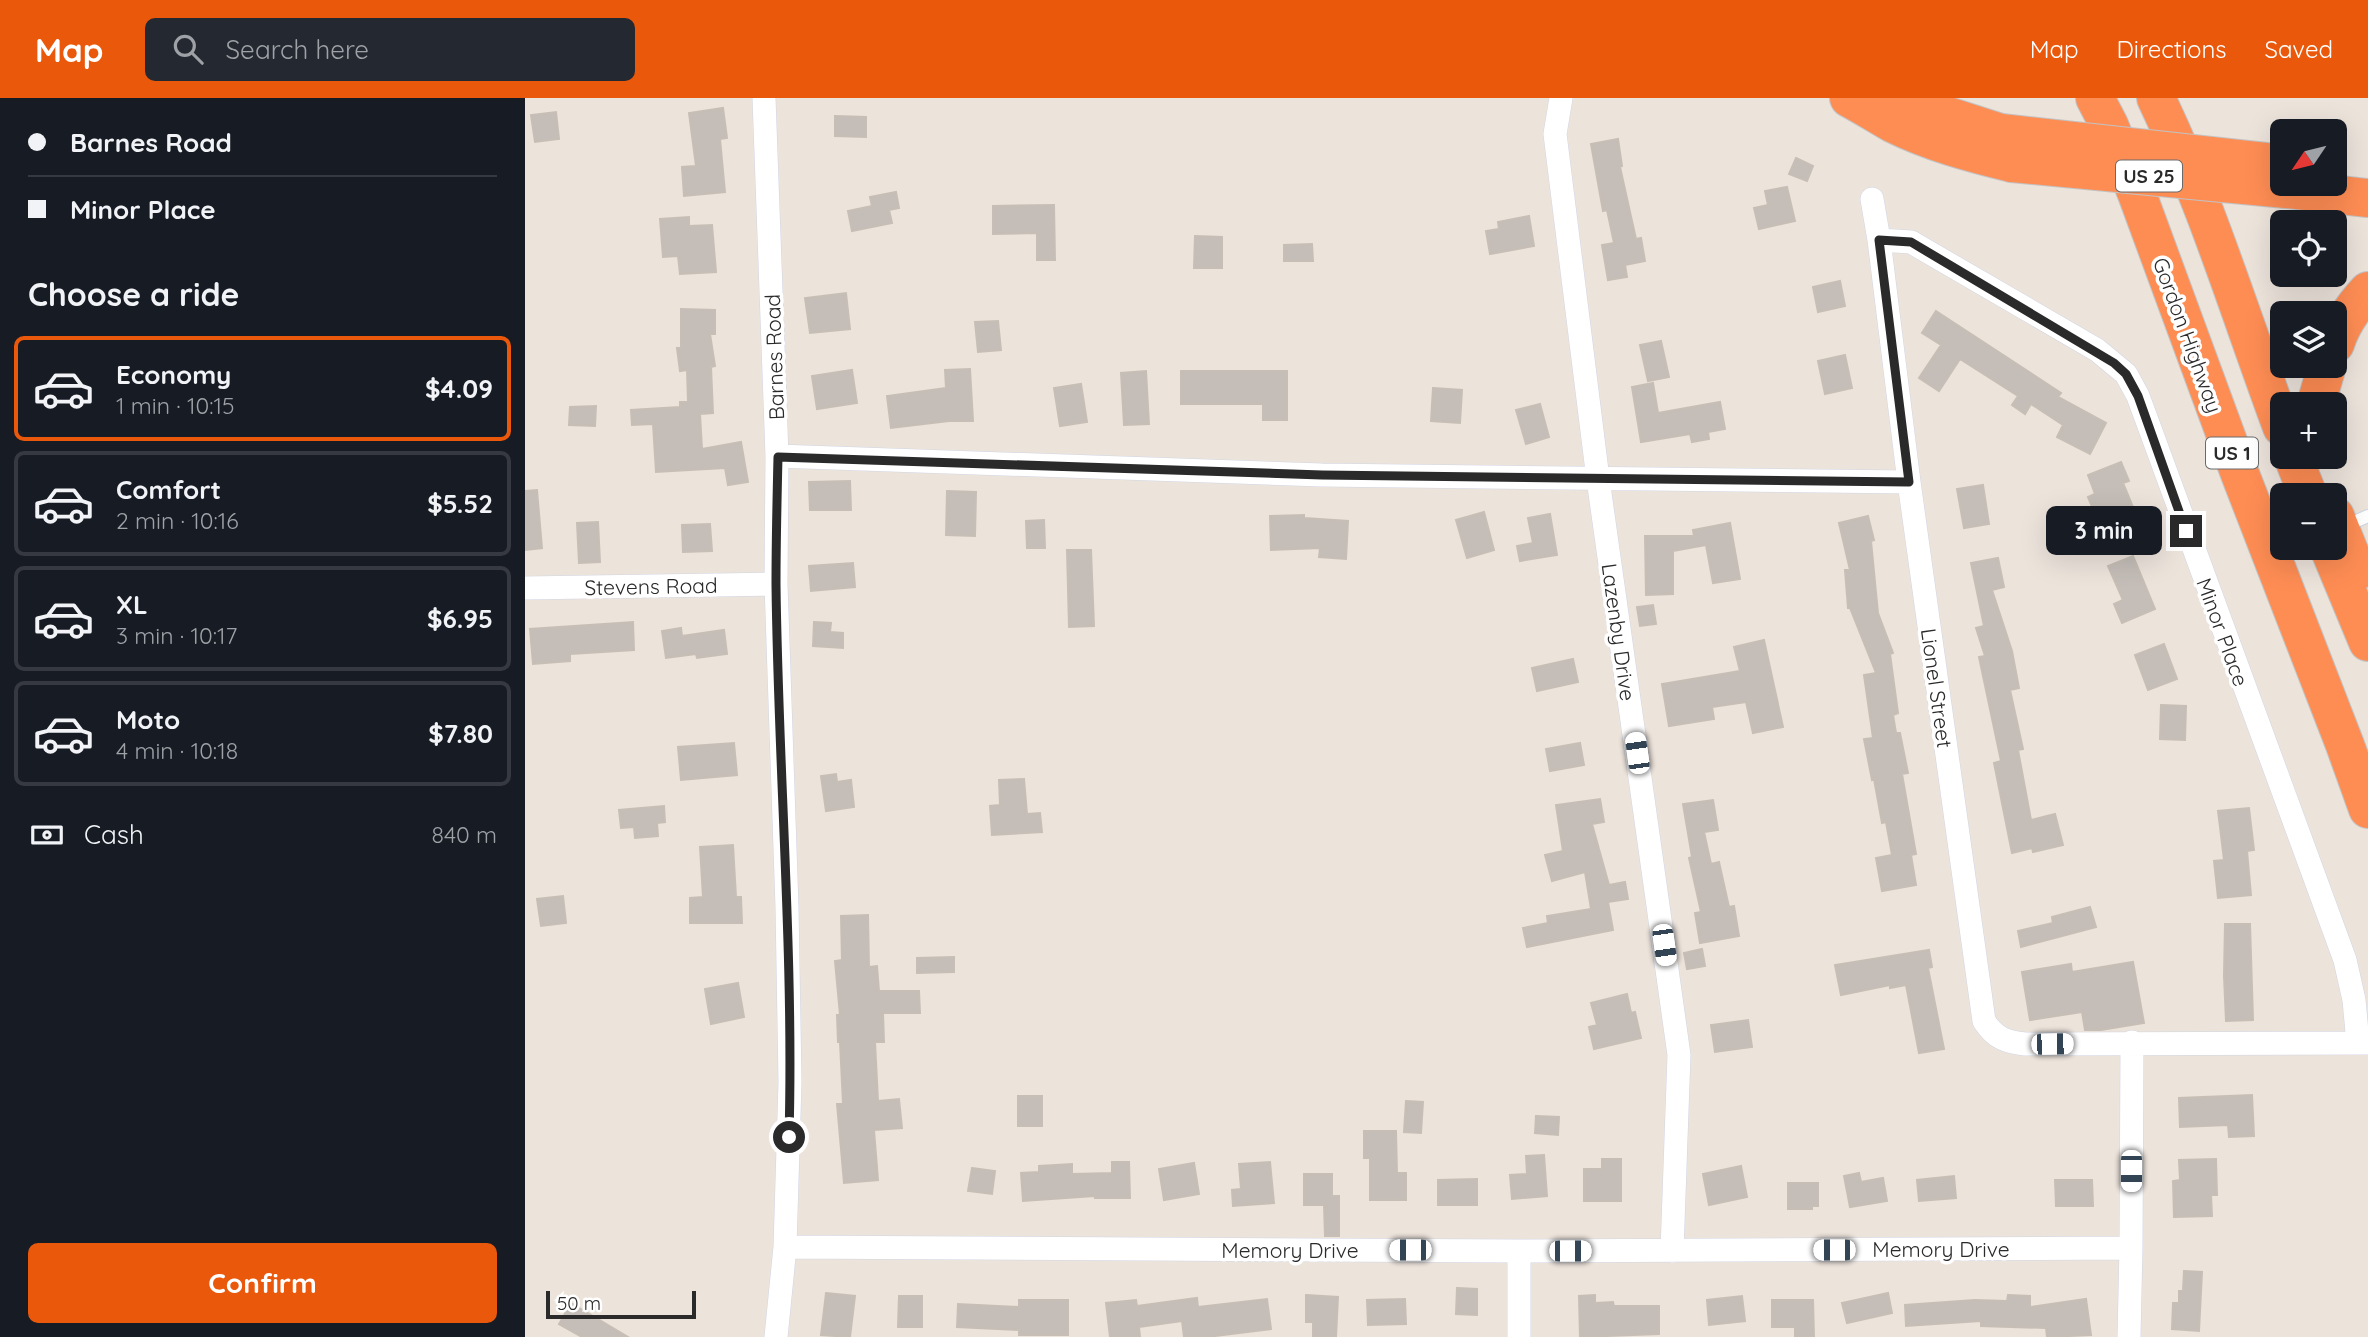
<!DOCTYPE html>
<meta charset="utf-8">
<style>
:root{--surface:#171b24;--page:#242831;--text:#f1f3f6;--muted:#9ea1a6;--line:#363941;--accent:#ea580c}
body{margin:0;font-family:Quicksand,sans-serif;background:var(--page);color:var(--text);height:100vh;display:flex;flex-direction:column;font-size:26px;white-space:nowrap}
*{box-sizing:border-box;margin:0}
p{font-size:23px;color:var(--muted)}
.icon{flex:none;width:38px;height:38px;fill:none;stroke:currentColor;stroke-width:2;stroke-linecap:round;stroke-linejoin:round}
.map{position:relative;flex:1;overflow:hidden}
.side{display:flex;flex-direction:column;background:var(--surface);width:525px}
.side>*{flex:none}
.guide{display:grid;align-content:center;height:154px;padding:0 28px;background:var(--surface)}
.needle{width:46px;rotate:235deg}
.fabs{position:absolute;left:1745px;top:21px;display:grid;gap:14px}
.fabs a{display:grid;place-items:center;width:77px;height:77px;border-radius:10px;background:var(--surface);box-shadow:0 7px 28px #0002;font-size:35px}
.scale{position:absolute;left:21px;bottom:18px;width:150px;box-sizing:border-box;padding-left:7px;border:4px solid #2a2a2a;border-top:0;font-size:19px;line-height:24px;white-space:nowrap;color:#2a2a2a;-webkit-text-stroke:5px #fff;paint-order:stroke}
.end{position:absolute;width:32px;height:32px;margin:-16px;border:9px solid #2a2a2a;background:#fff;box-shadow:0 0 0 4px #fff}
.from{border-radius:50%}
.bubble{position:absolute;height:49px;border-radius:10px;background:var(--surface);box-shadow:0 7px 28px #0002;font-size:23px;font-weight:800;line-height:49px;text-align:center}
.car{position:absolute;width:21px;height:42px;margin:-21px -10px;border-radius:9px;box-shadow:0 0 5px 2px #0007;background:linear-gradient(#fff 24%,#345 0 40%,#fff 0 76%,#345 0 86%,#fff 0)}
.guide b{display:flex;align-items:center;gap:24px;height:66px;font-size:26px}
.guide b+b{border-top:2px solid var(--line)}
.guide i{width:18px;height:18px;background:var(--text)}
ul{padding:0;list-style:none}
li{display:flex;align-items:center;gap:21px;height:105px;margin:0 14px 10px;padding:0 14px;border:4px solid var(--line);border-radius:10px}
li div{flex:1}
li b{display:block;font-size:26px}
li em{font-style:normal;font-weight:800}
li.on{border-color:var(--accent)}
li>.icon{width:63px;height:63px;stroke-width:1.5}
h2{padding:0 28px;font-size:32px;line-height:84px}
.pay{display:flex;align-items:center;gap:18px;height:77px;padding:0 28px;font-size:26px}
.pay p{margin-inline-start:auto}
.primary-button{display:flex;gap:14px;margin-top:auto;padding:14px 28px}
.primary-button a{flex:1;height:80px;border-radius:10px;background:var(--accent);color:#fff;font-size:28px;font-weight:800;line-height:80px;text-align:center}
header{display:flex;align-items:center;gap:42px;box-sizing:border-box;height:98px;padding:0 35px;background:var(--accent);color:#fff}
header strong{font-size:33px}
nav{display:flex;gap:38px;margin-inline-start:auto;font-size:24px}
.search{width:490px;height:63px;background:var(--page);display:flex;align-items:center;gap:18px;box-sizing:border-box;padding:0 24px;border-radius:10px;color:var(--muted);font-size:26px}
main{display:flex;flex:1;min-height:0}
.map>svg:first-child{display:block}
</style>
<header>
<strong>Map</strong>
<div class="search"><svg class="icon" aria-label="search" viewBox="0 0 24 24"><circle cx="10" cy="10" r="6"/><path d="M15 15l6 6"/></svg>Search here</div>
<nav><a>Map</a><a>Directions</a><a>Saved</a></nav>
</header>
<main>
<section class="side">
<div class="guide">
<b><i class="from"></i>Barnes Road</b>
<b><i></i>Minor Place</b>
</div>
<h2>Choose a ride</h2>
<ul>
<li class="on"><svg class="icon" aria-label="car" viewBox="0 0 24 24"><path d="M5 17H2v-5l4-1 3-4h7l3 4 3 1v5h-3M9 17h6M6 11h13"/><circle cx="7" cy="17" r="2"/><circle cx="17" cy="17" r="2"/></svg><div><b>Economy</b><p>1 min · 10:15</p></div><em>$4.09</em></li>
<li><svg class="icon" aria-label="car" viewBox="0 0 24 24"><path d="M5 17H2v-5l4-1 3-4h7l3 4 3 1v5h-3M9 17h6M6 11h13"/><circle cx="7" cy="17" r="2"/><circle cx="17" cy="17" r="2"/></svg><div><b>Comfort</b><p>2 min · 10:16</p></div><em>$5.52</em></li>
<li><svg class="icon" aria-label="car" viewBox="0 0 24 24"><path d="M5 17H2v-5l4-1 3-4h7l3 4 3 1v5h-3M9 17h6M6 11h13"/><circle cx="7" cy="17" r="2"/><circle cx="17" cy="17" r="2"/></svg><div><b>XL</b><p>3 min · 10:17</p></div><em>$6.95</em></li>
<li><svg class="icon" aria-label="car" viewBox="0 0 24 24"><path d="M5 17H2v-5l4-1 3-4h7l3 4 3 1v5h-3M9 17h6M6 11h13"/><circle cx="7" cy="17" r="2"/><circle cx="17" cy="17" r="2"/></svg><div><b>Moto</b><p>4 min · 10:18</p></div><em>$7.80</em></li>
</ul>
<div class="pay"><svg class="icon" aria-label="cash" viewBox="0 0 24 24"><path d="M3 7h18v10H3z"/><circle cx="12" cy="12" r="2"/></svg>Cash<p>840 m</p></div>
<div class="primary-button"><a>Confirm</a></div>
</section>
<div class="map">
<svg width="1843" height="1239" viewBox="0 0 1843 1239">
<rect width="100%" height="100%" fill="#ece3db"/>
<path fill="#c4bdb8" stroke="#c7bfb5" stroke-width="2" d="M198 10 202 40 195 41 200 94 159 98 157 69 171 68 164 15Z
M31 14 34 41 10 44 6 17Z
M310 18 341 19V39L310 38Z
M1093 41 1097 68 1095 69 1111 141 1116 140 1120 163 1100 167 1102 179 1083 182 1077 147 1089 145 1082 112 1078 113 1066 46Z
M1271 60 1288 68 1282 83 1264 76Z
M1262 89 1270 123 1234 131 1229 110 1243 107 1240 93Z
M371 94 374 110 364 112 367 125 327 133 323 113 347 108 345 99Z
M529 107 530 162H512V135L468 136V108Z
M1004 118 1009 148 965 156 961 133 974 131 973 124Z
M164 119V128L187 127 191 174 155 176 153 158 138 159 135 121Z
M670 138 697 139V170H669Z
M787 146 788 163H759V147Z
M1315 183 1320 208 1293 214 1288 189Z
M321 195 325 231 285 235 280 200Z
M156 211 190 212V236H185L190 268 186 269 188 315 175 316 177 351 216 344 223 384 203 387 200 370 131 374 128 326 107 327 106 312 155 309V304H163L162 272 155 273 152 250H156Z
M1411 213 1536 295 1533 299 1581 325 1565 356 1532 339 1538 327 1506 306 1500 316 1487 307 1493 298 1435 261 1414 293 1394 280 1416 247 1397 235Z
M473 223 476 252 453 254 450 224Z
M1136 243 1144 279 1123 283 1115 247Z
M1320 257 1327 290 1300 296 1293 263Z
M445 271 448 323H424L366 330 362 298 421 290 420 272Z
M327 272 332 305 292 311 287 278Z
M621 273 624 326 599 327 596 275Z
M656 273H762V322H738V306H656Z
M1128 285 1133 315 1195 304 1200 331 1183 334 1184 341 1167 344 1165 336 1116 344 1107 289Z
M556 286 562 324 535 328 529 290Z
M908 290 937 292 935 325 906 323Z
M1015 306 1024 339 1001 346 991 312Z
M71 308 70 328 44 327 45 309Z
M1596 364 1604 383 1598 385 1610 414 1575 428 1563 399 1570 396 1563 377Z
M325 383 326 412H285L284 384Z
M1458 387 1464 426 1439 430 1432 391Z
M12 392 17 450 0 452V393Z
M422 393 451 394 450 438 421 437Z
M959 414 969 452 942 460 931 422Z
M1025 416 1032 457 995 463 992 448 1008 445 1003 420Z
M779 417V420L823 423 821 461 794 459 795 450 746 452 745 418Z
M1343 418 1349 442 1346 443 1353 515 1368 555 1365 556 1373 615 1368 617 1371 635H1375L1383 675 1377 676 1391 756 1386 757 1391 787 1357 793 1351 760 1367 757 1361 724 1357 725 1349 681 1347 682 1339 641 1348 640 1339 577 1351 575 1325 510H1323L1320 472H1325L1314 425Z
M519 422 520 450H502L501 423Z
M73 424 75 464 54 465 52 425Z
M1205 425 1215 481 1188 485 1181 447 1148 453V496L1121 497 1120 438H1169L1168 432Z
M185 426 187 453 158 454 157 427Z
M542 452H566L569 528 544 529Z
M1608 458 1630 511 1597 525 1589 506 1598 502 1583 468Z
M1473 460 1479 489 1467 492 1487 553 1494 590 1485 592 1498 651 1493 652 1506 722 1530 716 1538 747 1508 754 1507 750 1487 755 1469 665 1476 663 1454 559 1460 558 1451 530 1459 528 1446 465Z
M328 465 330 489 286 493 284 468Z
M1128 507 1131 526 1115 528 1112 509Z
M108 524 109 552 45 556V563L8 566 5 531Z
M289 524 306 525 305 534 318 535V550L288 548Z
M156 530 157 538 199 532 202 556 172 560 171 556 141 560 137 533Z
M1239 542 1258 629 1228 635 1221 604 1187 609 1189 621 1144 628 1137 586 1215 573 1209 549Z
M1639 546 1652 581 1623 592 1610 557Z
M1048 561 1053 584 1012 593 1007 570Z
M1636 607 1661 608 1660 642 1635 641Z
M209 645 212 677 156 682 153 649Z
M1055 645 1059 667 1025 673 1021 651Z
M311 676 312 684 326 682 329 709 301 713 296 678Z
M499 681 502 716 515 715 517 734 467 737 465 708 475 707 474 682Z
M1075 701 1079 724 1067 726 1084 787 1100 784 1103 801 1083 804 1088 832 1002 849 998 830 1023 825 1022 818 1066 811 1060 774 1027 783 1020 757 1038 753 1031 707Z
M1188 702 1193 732 1179 734 1186 766 1194 764 1204 809 1209 808 1214 838 1175 845 1170 815 1176 814 1164 760 1167 759 1158 706Z
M139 708 140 724 132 725 133 738 110 740 109 729 96 730 94 712Z
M1724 710 1729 752 1722 753 1726 797 1693 800 1689 763 1699 762 1693 713Z
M208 747 211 799H216L217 825H165V800L178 799 175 749Z
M38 798 41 825 16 828 12 801Z
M1565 809 1571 829 1496 849 1493 833 1528 825 1527 819Z
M343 817 344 869 352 868 354 893H394L395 915H358L359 944H350L353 1003 374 1001 377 1030 349 1032 353 1082 319 1085 312 1006H318L315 944H313L312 917H315L310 863 317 862 316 818Z
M1700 826H1725L1728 922 1701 923 1699 878Z
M1177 851 1180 868 1162 871 1159 855Z
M1404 852 1407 869 1403 870 1419 951 1394 955 1381 887 1365 890V887L1316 897 1310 867Z
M429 859V874L392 875V860Z
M1608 864 1619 925 1576 932H1560L1557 914 1505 922 1497 874 1546 866 1547 874Z
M213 885 219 919 186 926 180 891Z
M1102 896 1106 915 1110 914 1116 940 1069 951 1064 929 1072 927 1066 905Z
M1223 922 1227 949 1190 954 1186 927Z
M1727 997 1729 1038 1704 1039 1703 1027 1655 1029 1654 1000Z
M493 998H517V1028H493Z
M881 1003 898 1004 896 1035 879 1034Z
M1011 1018 1034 1019 1033 1037 1010 1035Z
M839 1033H871L872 1075H881V1102H845V1060H839Z
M1019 1057 1022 1098 987 1101 985 1077 1002 1076 1001 1058Z
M1077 1061H1096V1103H1059V1071H1077Z
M1691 1061 1692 1097H1686L1687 1118 1649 1119 1648 1083 1655 1082 1654 1062Z
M587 1064H604L605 1100H570V1098L498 1103 496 1075 514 1074V1068L547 1066V1076L587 1075Z
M745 1064 749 1105 708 1108 707 1092 716 1091 714 1066Z
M669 1065 674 1096 639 1102 634 1071Z
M1216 1068 1222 1099 1184 1107 1178 1076Z
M447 1070 470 1073 467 1096 443 1093Z
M1334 1075 1336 1084 1358 1080 1362 1103 1325 1109 1319 1078Z
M779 1076H807V1098H814V1138H800L799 1107H779Z
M1429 1078 1431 1100 1394 1103 1392 1082Z
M952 1081V1107H913V1082Z
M1530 1082H1567L1568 1108H1531Z
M1263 1085H1293V1108H1287V1111H1263Z
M1659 1173 1677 1174 1674 1233 1647 1231 1648 1205H1654V1193H1658Z
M932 1190 952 1191V1217L931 1216Z
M301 1195 330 1198 325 1239 296 1237Z
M1363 1195 1367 1215 1322 1225 1317 1205Z
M781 1197 813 1199 811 1239H788V1224H781Z
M1070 1197V1205L1088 1204 1089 1208H1134V1236L1055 1239 1054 1198Z
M1483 1197 1505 1198V1209L1561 1201 1566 1237 1522 1239 1521 1230 1456 1228V1223L1381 1228 1380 1207 1450 1202 1482 1203Z
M374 1198H397V1229H373Z
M1217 1198 1220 1223 1184 1227 1182 1202Z
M672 1200 673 1209 742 1201 746 1231 682 1239H659L657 1223 614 1229 615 1239H585L581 1205 611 1202 612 1208Z
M880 1201 881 1226 843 1227 842 1202Z
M494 1202H543V1237H494V1232L432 1229 433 1206 494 1209Z
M1247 1202H1288L1289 1239H1270V1229H1247Z
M46 1205 103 1239H57L34 1226Z"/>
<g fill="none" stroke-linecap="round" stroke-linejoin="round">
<g stroke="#d1d6e3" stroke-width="14">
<path id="lane" d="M1818 429 1843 418"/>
</g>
<g stroke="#d1d6e3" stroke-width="24">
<path id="street" d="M239 0 252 358 251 486 262 809 265 984 260 1149 251 1239
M1036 0 1030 36 1073 381 1154 957 1147 1153
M1347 101 1354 142 1384 384 1459 923C1470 940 1481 944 1500 946L1843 945
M1354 142 1386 144 1572 252 1601 276 1613 298 1820 862 1829 902 1833 945
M252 358 797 377 1384 384
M0 490 251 486
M260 1149 994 1153 1606 1150
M994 1153V1239
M1604 1239 1606 1150 1607 944"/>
</g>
<g stroke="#c3c3c3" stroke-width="40">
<path id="highway" d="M1324 0C1339 8 1353 17 1367 25 1405 44 1446 55 1487 65
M1570 0 1584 27 1612 96 1715 376 1820 647 1843 711
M1631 0C1682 106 1716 219 1757 329
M1379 1 1401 11 1476 35
M1761 91 1843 100
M1810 246C1816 227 1829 208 1843 193
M1791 306 1802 268
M1768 359 1783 397
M1810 418 1832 473
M1804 450 1843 544"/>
</g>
<use href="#lane" stroke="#fff" stroke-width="12"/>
<use href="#street" stroke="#fff" stroke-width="23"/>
<use href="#highway" stroke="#fe8d54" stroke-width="38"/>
<g stroke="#c3c3c3" stroke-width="40" stroke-linecap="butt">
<path id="highway-bridge" d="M1476 35 1750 65
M1487 65 1761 91"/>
</g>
<use href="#highway-bridge" stroke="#fe8d54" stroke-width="38"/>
</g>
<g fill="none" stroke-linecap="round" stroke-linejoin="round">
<path stroke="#2a2a2a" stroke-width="9" d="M264 1039C269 854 253 670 251 486 251 444 252 401 253 359L797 377 1384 384 1354 142 1386 144 1589 265 1601 276 1613 298 1661 433"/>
</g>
<g text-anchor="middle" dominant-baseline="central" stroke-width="7" stroke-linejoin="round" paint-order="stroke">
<g fill="#fff" stroke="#6a6a6a" stroke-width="2">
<rect x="1591" y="62.5" width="66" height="31" rx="5"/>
<rect x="1681" y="339.5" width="52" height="31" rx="5"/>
</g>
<g font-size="19" font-weight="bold" fill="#2a2a2a">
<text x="1624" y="78">US 25</text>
<text x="1707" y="355">US 1</text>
</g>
<g font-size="21" fill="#2a2a2a" stroke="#fff">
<text transform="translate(1663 237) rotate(70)">Gordon Highway</text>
<text transform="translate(249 259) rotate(-92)">Barnes Road</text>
<text transform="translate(126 488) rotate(-1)">Stevens Road</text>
<text transform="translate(1094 534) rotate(82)">Lazenby Drive</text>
<text transform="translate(1698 534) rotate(70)">Minor Place</text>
<text transform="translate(1412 590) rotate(82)">Lionel Street</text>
<text x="1416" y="1151">Memory Drive</text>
<text x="765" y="1152">Memory Drive</text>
</g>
</g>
</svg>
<div class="fabs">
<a><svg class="needle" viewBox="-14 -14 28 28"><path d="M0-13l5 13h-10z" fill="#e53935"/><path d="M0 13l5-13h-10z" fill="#9ea1a6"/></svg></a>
<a><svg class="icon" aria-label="locate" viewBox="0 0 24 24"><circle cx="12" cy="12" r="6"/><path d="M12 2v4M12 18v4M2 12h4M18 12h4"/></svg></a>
<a><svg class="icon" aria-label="layers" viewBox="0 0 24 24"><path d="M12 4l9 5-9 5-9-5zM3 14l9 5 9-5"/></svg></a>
<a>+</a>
<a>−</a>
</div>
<div class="scale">50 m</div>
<i class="end from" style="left:264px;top:1039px"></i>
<i class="end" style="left:1661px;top:433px"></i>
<div class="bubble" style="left:1521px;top:408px;width:116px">3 min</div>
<i class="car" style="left:1112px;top:655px;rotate:352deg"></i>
<i class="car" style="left:1139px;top:847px;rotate:172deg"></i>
<i class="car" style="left:1527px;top:946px;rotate:89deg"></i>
<i class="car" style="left:1606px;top:1073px;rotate:180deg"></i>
<i class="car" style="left:885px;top:1152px;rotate:270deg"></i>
<i class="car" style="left:1309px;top:1152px;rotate:270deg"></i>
<i class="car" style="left:1045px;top:1153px;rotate:90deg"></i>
</div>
</main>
